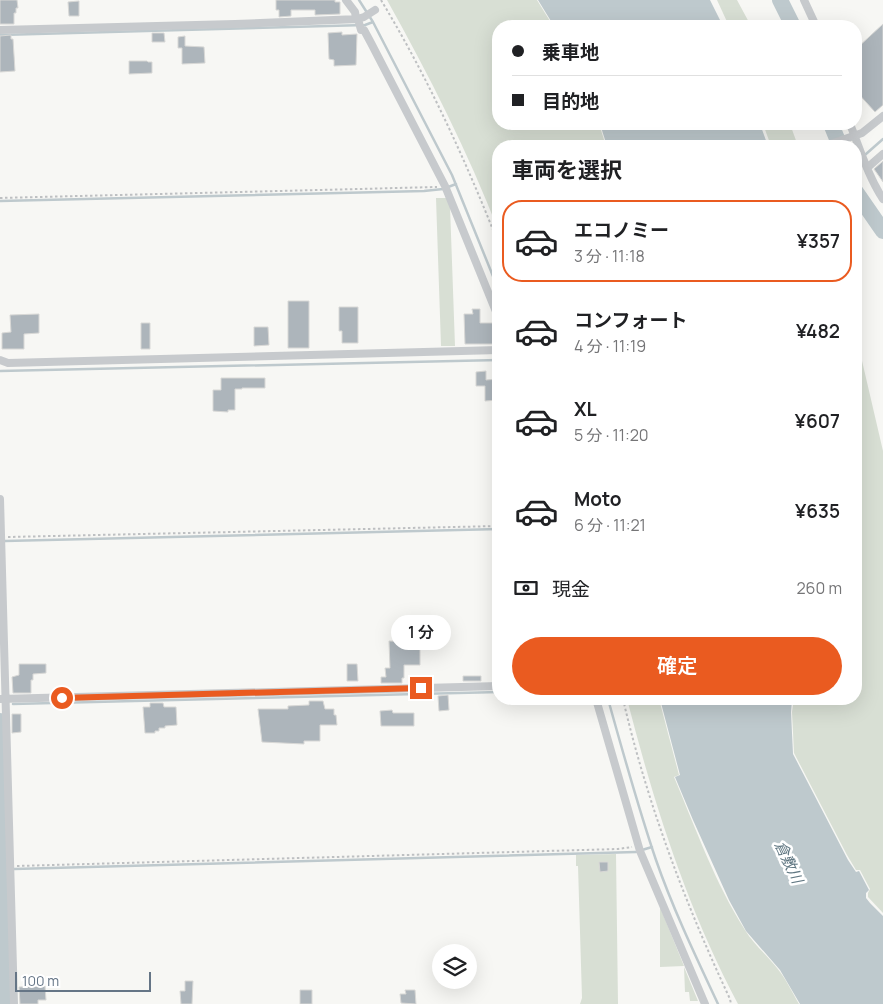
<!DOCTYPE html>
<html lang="ja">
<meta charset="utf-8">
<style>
:root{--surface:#fff;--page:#f6f6f6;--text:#202124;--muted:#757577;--line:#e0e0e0;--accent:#ea5b20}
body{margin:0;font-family:Manrope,"Noto Sans JP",sans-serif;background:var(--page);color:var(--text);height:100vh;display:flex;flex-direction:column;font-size:19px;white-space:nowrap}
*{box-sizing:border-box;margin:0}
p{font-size:16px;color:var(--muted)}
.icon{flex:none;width:28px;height:28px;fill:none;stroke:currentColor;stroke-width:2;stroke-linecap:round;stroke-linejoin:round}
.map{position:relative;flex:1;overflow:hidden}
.sheet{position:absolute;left:492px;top:140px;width:370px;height:565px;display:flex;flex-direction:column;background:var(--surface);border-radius:20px;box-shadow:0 5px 20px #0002}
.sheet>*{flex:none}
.banner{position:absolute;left:492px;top:20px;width:370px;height:110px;border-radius:20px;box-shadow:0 5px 20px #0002;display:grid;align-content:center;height:110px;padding:0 20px;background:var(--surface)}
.controls{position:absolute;left:432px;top:944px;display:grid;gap:10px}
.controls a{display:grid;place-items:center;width:45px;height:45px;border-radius:50%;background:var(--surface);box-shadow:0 5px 20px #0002;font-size:25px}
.scale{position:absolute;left:15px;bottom:12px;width:136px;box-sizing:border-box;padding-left:5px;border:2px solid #657586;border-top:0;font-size:14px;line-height:18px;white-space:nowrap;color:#657586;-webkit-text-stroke:4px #fff;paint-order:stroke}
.end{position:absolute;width:22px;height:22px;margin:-11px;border:6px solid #ea5b20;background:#fff;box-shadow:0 0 0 2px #fff}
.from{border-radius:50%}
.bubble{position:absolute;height:35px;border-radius:18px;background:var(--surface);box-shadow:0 5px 20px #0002;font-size:16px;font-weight:600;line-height:35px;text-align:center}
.banner b{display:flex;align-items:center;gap:18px;height:48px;font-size:19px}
.banner b+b{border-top:1px solid var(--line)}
.banner i{width:12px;height:12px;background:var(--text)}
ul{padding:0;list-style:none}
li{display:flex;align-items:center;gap:15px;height:82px;margin:0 10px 8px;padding:0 10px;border:2px solid transparent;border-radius:20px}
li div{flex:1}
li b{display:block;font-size:19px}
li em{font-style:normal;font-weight:600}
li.selected{border-color:var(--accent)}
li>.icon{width:45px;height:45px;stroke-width:1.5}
h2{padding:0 20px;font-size:22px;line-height:60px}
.pay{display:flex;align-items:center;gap:12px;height:55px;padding:0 20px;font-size:19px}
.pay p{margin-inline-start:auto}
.action{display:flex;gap:10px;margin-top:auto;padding:10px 20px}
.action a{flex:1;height:58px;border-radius:30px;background:var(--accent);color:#fff;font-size:20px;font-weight:600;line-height:58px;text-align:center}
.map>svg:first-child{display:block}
</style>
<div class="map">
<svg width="883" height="1004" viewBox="0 0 883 1004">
<rect width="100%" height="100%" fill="#f7f7f4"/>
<path fill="#d8dfd4" d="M387 0H537L553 26H499V124H599L606 146H499V232C468 152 429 75 387 0Z
M717 0H737L751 26H729Z
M763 124H790L798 146H771Z
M436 198H449L450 206 455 346H441Z
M856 335 883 451V913L868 897V893L870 889 860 870H856L847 855 794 753 792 712 794 699H856Z
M627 699H659L679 775 674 777C696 829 715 883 745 930 754 945 767 955 777 968 786 979 792 992 799 1004H738C687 908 654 804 627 699Z
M616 854 618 1004H580L582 998 578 866H576V855Z
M660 907 684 966 660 967Z
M684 967 698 1001H690L689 992H685Z"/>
<path fill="#bec9cd" d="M538 0H710L723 26H554Z
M600 124H760L768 146H607Z
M660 699H792L791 712 793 754 848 860 856 872 859 871 869 890 866 893V898L870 903 883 916V1004H800L780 970 746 931 729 900 693 820 675 777 680 775Z"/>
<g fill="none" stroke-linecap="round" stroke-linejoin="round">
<path stroke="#bec9cd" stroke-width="2.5" d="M359 0 373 22 452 175 499 291
M0 35 365 25 373 22
M856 158 866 154 883 139
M0 201 424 191 443 189 456 184
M0 371 499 360
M5 541 499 529
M608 699C623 753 638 807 656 860 673 909 696 957 718 1004
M13 704 499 692
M642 850 652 847
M1 869H7
M14 869 636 852"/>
<path stroke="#bec9cd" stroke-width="16" d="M780 0 793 26
M831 124 840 146
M856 192 883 231
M0 721 8 1004"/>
</g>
<path fill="#adb5bb" stroke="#d8d8d6" d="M0 0H17L18 8H16V13H14V24H0Z
M276 0H335V2H340V14L315 15V10H291V16L279 17V10H276Z
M79 1V16H69L68 2Z
M883 24V105L875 112 856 91V49Z
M342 32V35L357 34 356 65 334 66V60L329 59 328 33Z
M152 33H164L165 42H152Z
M11 35V39H13L15 71 0 72V36Z
M185 36V46L204 47 205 63 182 64V48H178V37Z
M129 61H147L148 62H152V73L129 74Z
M883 161V182L874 169Z
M288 301H309V348H288Z
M339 307H358V343H342V331H339Z
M472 309H480V323H495V327H497L499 344H465L464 314H473Z
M39 314V333L24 334V349H2V333L11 332 10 315Z
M141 323H150V349H141Z
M254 327H268L269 345 254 346Z
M486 371V380L499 379 498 400 485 401V386H476V372Z
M221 378H265V388H242V389H235V410H228V412L213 411V390H221Z
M389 641 420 642V665H404V678H402V683H381V677H386L385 668H390Z
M19 664H46V673L33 674V680H31V693H13L12 677 19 675Z
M347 664H357L358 681H347Z
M463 676H481V681H463Z
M448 695 449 710 439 711 438 696Z
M309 701H323L325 709H334V715H336L337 725H320V741H304V744L262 742 258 709H288V706L309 705Z
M150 703H163L164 707H176L177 725 165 726V728H159V731H155V733H145L143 707H150Z
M392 710 393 713H414V726H381L380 711Z
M12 714H21V732L12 733Z
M599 862H608V871L600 872Z
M185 981H193L192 1004H181L180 991H185Z
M45 986 46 1000H38V1004H20L19 987Z
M300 990H312V1004H300Z
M405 990H415L416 1004 401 1003 400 994H406Z"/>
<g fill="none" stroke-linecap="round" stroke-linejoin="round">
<path stroke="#bec0c2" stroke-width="2" stroke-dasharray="2.5 2.5" stroke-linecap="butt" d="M381 0C428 78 466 161 499 245
M0 198 437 187
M8 537 499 526
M623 699C647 803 685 903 730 999L731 1004
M17 866 618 849 632 847"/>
<path stroke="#c7cacd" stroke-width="8" d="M346 0 355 12 356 18
M804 0 816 26
M358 19 361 30H364L371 43 445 186 499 319
M0 30 235 24 358 19 364 17 375 10
M850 124C860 149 868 176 883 199
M825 146 862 133 883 116
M867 168 883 154
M0 360 8 363 499 350
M0 499 14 1004
M0 699 499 686
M596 699 640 851 705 1004"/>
</g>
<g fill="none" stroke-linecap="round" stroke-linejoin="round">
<path stroke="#ea5b20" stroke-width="6" d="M62 698 421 688"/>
</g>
<g text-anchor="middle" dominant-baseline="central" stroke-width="5" stroke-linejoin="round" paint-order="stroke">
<g font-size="15" font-style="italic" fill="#607782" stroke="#fff">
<text transform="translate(789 862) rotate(65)">倉敷川</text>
</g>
</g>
</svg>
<div class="controls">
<a><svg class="icon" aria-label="layers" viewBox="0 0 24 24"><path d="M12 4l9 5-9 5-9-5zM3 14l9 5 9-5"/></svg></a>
</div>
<div class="scale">100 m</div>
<i class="end from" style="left:62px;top:698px"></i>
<i class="end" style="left:421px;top:688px"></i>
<div class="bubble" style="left:391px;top:615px;width:60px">1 分</div>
<div class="banner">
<b><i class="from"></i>乗車地</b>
<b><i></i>目的地</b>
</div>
<section class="sheet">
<h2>車両を選択</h2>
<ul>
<li class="selected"><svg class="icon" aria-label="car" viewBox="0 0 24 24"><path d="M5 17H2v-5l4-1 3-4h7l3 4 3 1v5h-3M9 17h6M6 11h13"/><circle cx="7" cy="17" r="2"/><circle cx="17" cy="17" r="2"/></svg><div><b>エコノミー</b><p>3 分 · 11:18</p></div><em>¥357</em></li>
<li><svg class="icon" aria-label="car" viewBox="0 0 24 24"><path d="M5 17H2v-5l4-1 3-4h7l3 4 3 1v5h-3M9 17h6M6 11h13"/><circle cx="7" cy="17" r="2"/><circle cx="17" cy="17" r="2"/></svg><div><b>コンフォート</b><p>4 分 · 11:19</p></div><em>¥482</em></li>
<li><svg class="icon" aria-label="car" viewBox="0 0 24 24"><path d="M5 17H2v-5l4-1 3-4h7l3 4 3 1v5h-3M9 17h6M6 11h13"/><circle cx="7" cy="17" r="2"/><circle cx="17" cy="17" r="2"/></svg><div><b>XL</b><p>5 分 · 11:20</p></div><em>¥607</em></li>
<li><svg class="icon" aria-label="car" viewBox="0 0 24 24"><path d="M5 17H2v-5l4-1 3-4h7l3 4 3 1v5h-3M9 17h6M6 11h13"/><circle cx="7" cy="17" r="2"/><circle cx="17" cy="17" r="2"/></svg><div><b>Moto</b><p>6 分 · 11:21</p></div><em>¥635</em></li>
</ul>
<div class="pay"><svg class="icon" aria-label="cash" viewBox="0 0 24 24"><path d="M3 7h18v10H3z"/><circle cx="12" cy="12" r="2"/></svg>現金<p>260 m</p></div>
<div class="action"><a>確定</a></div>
</section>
</div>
